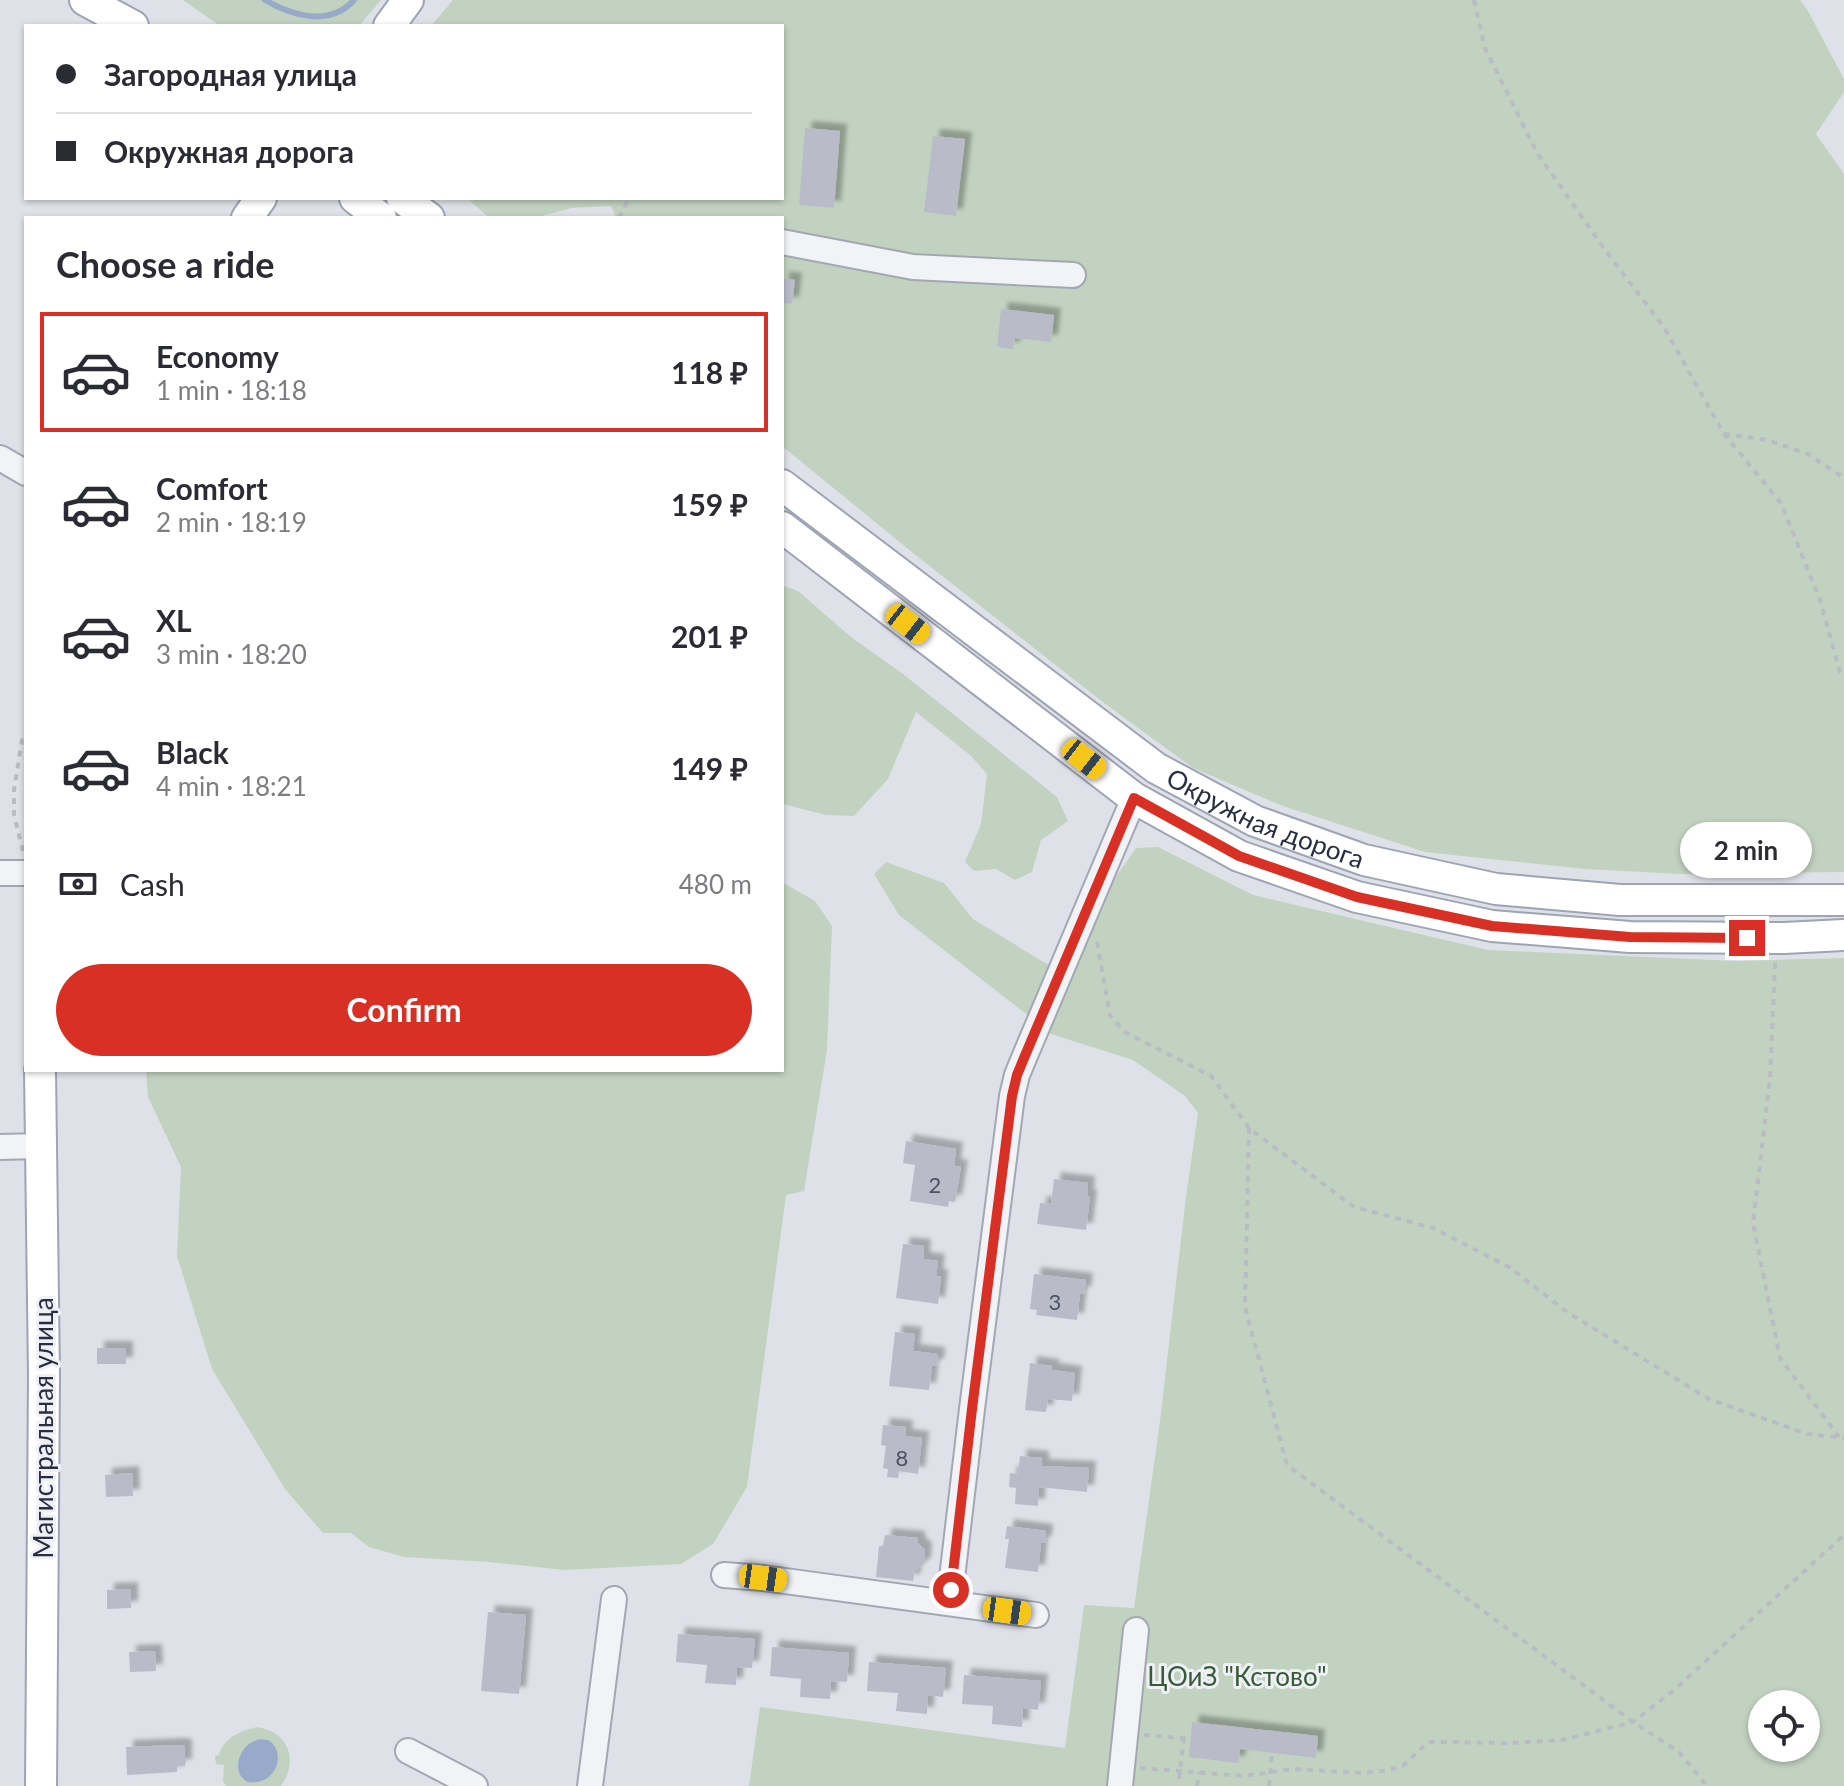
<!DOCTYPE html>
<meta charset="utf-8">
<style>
:root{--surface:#fff;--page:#f2f2f3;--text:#2b2b33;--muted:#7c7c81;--line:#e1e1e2;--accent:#d93025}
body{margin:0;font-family:Lato,sans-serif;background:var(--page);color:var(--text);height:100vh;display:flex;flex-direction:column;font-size:30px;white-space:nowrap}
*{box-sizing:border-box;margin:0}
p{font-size:26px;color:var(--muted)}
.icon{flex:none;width:44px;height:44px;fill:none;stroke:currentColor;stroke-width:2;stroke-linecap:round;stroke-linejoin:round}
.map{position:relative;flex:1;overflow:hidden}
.details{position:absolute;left:24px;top:216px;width:760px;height:856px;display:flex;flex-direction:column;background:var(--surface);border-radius:0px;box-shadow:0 2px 6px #0004}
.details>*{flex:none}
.guide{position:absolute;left:24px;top:24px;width:760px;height:176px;border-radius:0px;box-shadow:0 2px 6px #0004;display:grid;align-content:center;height:176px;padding:0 32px;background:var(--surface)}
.buttons{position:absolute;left:1748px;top:1690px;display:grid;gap:16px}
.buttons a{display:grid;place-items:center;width:72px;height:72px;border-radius:50%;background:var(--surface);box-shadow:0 2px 6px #0004;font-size:40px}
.end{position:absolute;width:36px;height:36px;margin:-18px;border:10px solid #d93025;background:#fff;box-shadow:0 0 0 4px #fff}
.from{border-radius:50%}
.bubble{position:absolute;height:56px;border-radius:28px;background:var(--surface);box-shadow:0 2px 6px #0004;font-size:26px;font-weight:700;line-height:56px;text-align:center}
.car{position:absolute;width:24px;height:48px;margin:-24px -12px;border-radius:10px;box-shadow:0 0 6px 2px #0007;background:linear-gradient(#f5c518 24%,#345 0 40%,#f5c518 0 76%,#345 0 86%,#f5c518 0)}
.guide b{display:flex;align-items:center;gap:28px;height:76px;font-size:30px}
.guide b+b{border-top:2px solid var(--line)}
.guide i{width:20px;height:20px;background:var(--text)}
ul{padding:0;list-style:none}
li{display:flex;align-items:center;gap:24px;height:120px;margin:0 16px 12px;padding:0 16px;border:4px solid transparent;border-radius:0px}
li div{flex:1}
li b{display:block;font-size:30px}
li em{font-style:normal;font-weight:700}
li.selected{border-color:var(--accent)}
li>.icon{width:72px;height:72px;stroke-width:1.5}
h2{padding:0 32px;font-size:36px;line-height:96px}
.pay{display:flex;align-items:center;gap:20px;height:88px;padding:0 32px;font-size:30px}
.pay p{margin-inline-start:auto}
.cta{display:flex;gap:16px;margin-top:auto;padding:16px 32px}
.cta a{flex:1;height:92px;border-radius:48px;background:var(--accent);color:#fff;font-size:32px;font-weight:700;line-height:92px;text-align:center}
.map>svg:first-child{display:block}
</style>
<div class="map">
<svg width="1844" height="1786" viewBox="0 0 1844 1786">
<defs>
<filter id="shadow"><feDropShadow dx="7" dy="-7" stdDeviation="2" flood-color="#0004"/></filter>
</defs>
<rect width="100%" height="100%" fill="#dfe1e8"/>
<path fill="#c2d2c0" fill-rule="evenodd" d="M183 0H381L359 26H220Z
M453 0H1800L1808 11 1844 79V92L1816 134 1844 174V872L1681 874 1585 869 1425 852 1280 805 1193 768 1104 703 913 553 782 446V218H616L611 206 572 208 534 218H495L487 216 467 198H782V26H431Z
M782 585 798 591 851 637 903 674 1057 797 1068 821 1041 840 1032 872 1015 880 996 869 974 871 965 862 981 824 987 774 970 755 916 712 888 779 854 816 826 815 782 804Z
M1158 847 1253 895 1488 950 1736 961 1844 958V1786H749L760 1707 1065 1748 1084 1605 1134 1608 1160 1421 1186 1197 1198 1113 1185 1096 1133 1060 1048 1033 1115 878 1136 848ZM1762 1704H1806V1748H1762Z
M886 862 944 883 973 919 1052 967 1030 1017 899 915 874 874Z
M782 882 815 901 832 926 827 1050 804 1191 786 1195 747 1487 713 1544 681 1564 565 1570 489 1562 404 1557 369 1547 351 1533H323L285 1489 212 1369 177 1256 181 1167 148 1097 146 1070H782Z
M257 1727C289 1732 299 1760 281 1786H226L223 1781 224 1765 216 1764 215 1756 219 1755C223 1738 242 1730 257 1727Z"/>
<path fill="#99a9c9" d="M260 1739C265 1740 268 1739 272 1743 286 1757 274 1786 248 1782 235 1776 236 1760 244 1749 247 1744 254 1741 260 1739Z"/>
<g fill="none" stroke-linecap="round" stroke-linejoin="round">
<path stroke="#99a9c9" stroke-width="6" d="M265 0C292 16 330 27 354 0"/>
</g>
<path fill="#b9bcc8" filter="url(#shadow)" d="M805 128 840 131 834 208 799 205Z
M933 136 965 139 956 216 924 212Z
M782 278 795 280 792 304 782 303Z
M1001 309 1054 315 1051 342 1015 338 1013 349 997 347Z
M906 1141 956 1149 954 1166 961 1167 955 1202 949 1201 948 1207 910 1201 915 1165 903 1163Z
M1054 1179 1088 1183 1087 1196 1090 1197 1086 1230 1037 1224 1040 1203 1051 1204Z
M903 1244 924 1246 923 1259 938 1261 936 1276H941L938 1304 896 1298Z
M1034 1274 1086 1280 1084 1294 1080 1293 1077 1320 1036 1315 1037 1310 1030 1309Z
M895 1332 915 1334 913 1351 938 1354 937 1366H932L929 1390 889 1386Z
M97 1348H126V1364H97Z
M1030 1363 1052 1366V1370L1075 1373 1072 1401 1048 1399 1046 1412 1025 1410Z
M883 1425 906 1427 905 1436 922 1438 918 1474 899 1471 898 1478 887 1477 888 1469 883 1468 886 1446 881 1445Z
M1020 1456 1042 1458V1466L1089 1468 1087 1492 1039 1487 1038 1506 1015 1504 1016 1488 1009 1487 1010 1473 1018 1474Z
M132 1473 133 1496 106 1497 105 1475Z
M1007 1526 1046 1531 1045 1543H1041L1038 1572 1005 1568 1009 1539H1005Z
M885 1535 918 1538V1543L925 1550 924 1564 915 1571 913 1581 876 1577 879 1546H883Z
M131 1589V1608L107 1609V1590Z
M488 1612 526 1615 519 1694 481 1691Z
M678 1634 755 1639 752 1668 737 1667 736 1685 705 1683 707 1665 676 1662Z
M772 1647 849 1653 847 1682 831 1681 830 1699 800 1697 801 1679 770 1676Z
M155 1651 156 1671 130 1672 129 1652Z
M869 1662 946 1668 943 1697 928 1695 927 1714 896 1711 898 1693 867 1691Z
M964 1675 1041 1681 1038 1710 1023 1708 1022 1727 992 1724 993 1706 962 1704Z
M1192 1722 1318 1736 1316 1758 1240 1749 1238 1763 1189 1757Z
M177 1745 185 1746V1766H177V1772L127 1775 126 1747Z"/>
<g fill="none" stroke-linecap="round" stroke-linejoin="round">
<g stroke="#a4a7b2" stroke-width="28">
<path id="minor" d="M782 242 913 267 1073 275
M0 458 26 473
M0 873H26
M0 1147 41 1146
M724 1575 763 1578 1036 1615
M947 1603 950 1595 972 1409 1012 1096 1017 1075 1024 1058 1134 798
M408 1751 475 1786
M590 1786 614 1599
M1120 1786 1136 1630"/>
</g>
<g stroke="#9ea4b4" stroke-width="34">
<g id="major">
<path d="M85 0 133 26"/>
<path d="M389 26 408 0"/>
<path d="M355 198 381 218"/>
<path d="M402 198 429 218"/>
<path d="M247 218 261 198"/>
<path id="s1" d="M782 485 1156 768 1255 821 1364 860 1496 889 1620 900H1844"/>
<path d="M782 527 1134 798 1239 856 1357 897 1492 926 1630 937 1784 938 1844 935"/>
<path d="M40 1070 44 1376 41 1786"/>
</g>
</g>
<path stroke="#b9bcc3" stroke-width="4" stroke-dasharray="6 6" stroke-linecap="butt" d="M1474 0 1485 48 1537 153 1606 251 1665 329 1724 434 1781 503 1820 600 1840 672 1844 675
M619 218 629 198
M1724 434 1767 440 1808 454 1844 478
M23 851 14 815V790L22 740H26
M1097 942 1110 1016 1125 1032 1211 1076 1249 1128 1354 1207 1433 1228 1509 1267 1567 1312 1709 1399 1807 1434 1844 1438
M1775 963 1770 1078 1753 1223 1780 1358 1839 1437
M1249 1128 1245 1307 1287 1465 1633 1722 1679 1752 1707 1786
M1144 1735 1191 1739
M1140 1768 1244 1776 1292 1769 1360 1773 1383 1771 1403 1766 1428 1742 1510 1743 1562 1740 1633 1722 1674 1690 1844 1535
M1179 1779 1184 1738
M1197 1786 1199 1772
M1269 1786 1272 1753"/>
<use href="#minor" stroke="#f1f3f7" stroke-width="24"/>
<use href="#major" stroke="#fff" stroke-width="30"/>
</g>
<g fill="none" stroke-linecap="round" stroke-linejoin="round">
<path stroke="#d93025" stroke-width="10" d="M951 1590 972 1409 1012 1096 1017 1075 1024 1058 1134 798 1239 856 1357 897 1492 926 1630 937 1747 938"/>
</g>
<g text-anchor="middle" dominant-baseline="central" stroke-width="6" stroke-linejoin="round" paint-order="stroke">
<g font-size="22" fill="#4c5161">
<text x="935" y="1184">2</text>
<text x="1055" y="1301">3</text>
<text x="902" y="1457">8</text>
</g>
<g font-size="26" fill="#282d3f" stroke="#eef0f6">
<text stroke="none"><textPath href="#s1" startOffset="590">Окружная дорога</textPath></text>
<text transform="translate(43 1428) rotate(-90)">Магистральная улица</text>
</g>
<g font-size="26" fill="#375b35" stroke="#eef0f6">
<text x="1237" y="1676">ЦОиЗ "Кстово"</text>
</g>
</g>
</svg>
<div class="buttons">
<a><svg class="icon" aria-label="locate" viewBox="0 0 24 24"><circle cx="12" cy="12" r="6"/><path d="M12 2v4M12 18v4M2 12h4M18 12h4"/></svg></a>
</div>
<i class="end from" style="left:951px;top:1590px"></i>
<i class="end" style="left:1747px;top:938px"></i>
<div class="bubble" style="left:1680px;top:822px;width:132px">2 min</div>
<i class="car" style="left:908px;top:624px;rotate:128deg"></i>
<i class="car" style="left:1084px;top:759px;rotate:128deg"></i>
<i class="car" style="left:763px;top:1578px;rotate:98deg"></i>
<i class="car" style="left:1007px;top:1611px;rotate:98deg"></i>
<div class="guide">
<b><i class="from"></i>Загородная улица</b>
<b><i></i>Окружная дорога</b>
</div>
<section class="details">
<h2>Choose a ride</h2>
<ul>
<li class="selected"><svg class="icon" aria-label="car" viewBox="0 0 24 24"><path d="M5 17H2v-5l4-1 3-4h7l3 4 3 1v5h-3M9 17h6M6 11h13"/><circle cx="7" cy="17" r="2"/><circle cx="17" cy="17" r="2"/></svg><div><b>Economy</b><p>1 min · 18:18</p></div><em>118 ₽</em></li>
<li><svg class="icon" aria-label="car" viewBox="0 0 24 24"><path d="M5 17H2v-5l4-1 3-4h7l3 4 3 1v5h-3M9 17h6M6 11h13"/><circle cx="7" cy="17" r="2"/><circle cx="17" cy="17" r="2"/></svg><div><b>Comfort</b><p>2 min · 18:19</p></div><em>159 ₽</em></li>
<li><svg class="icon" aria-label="car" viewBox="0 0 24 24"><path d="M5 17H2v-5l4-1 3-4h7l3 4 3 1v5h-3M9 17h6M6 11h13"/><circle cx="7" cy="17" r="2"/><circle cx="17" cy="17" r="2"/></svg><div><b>XL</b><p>3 min · 18:20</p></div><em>201 ₽</em></li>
<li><svg class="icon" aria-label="car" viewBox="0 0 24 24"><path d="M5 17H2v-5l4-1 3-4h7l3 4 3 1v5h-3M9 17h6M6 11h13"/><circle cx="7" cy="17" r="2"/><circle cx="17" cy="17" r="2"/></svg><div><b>Black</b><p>4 min · 18:21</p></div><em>149 ₽</em></li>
</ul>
<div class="pay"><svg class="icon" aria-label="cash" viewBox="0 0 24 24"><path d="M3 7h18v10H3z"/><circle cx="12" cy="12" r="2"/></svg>Cash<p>480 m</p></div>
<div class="cta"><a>Confirm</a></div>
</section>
</div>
